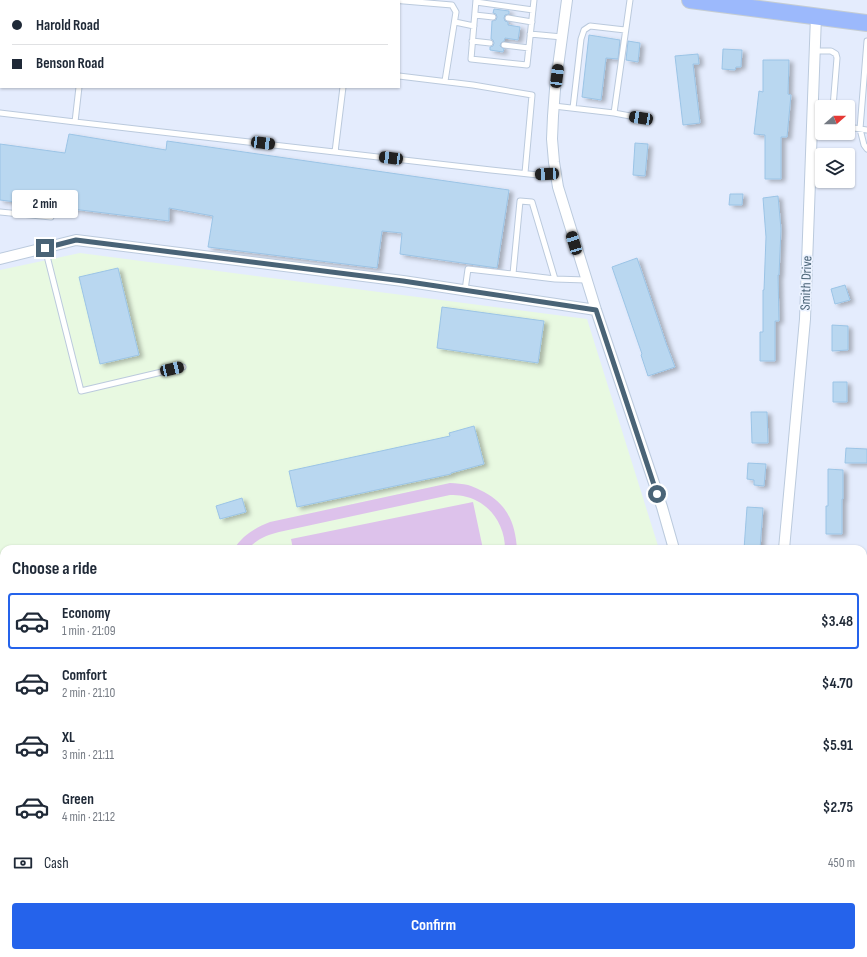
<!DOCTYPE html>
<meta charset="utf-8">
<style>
:root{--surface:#fff;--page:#f2f2f3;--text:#1f2937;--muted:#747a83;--line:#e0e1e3;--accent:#2563eb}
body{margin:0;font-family:"Sofia Sans Condensed",sans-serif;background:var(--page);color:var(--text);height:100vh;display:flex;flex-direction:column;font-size:15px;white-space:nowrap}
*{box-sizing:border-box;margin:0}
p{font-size:13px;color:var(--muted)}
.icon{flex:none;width:22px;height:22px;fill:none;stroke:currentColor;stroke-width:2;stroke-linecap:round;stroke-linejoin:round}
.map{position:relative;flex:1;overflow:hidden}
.details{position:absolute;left:0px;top:545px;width:867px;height:412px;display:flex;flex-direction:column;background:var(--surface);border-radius:12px 12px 0 0;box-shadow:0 1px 3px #0004}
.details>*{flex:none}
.top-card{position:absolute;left:0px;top:0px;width:400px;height:88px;box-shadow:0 1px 3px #0004;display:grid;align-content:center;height:88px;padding:0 12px;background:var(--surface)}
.needle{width:26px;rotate:69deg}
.fabs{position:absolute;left:815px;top:100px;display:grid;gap:8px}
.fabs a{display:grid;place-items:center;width:40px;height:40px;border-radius:4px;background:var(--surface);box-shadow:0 1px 3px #0004;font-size:20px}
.end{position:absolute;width:18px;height:18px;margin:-9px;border:5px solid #496376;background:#fff;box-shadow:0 0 0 2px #fff}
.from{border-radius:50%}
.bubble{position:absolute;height:28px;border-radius:4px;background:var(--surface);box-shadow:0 1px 3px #0004;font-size:13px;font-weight:700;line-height:28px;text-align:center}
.car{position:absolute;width:12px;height:24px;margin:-12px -6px;border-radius:5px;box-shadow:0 0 3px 1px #0007;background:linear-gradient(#222 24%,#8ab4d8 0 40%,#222 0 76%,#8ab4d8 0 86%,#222 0)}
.top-card b{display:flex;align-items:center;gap:14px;height:38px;font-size:15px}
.top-card b+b{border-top:1px solid var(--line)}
.top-card i{width:10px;height:10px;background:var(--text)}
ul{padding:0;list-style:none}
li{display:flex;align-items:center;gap:12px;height:56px;margin:0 8px 6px;padding:0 4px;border:2px solid transparent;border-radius:4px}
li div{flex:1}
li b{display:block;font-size:15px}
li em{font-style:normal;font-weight:700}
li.on{border-color:var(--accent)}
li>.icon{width:36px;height:36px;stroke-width:1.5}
h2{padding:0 12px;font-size:18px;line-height:48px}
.pay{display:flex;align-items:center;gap:10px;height:44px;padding:0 12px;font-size:15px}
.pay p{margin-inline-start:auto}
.cta{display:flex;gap:8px;margin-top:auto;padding:8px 12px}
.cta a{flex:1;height:46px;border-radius:4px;background:var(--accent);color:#fff;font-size:16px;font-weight:700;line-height:46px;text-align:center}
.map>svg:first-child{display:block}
</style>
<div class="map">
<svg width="867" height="957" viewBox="0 0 867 957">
<defs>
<filter id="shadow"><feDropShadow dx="4" dy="2.5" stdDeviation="2" flood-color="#0004"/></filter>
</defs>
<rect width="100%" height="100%" fill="#e4ecfd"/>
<path fill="#e8f9e1" d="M80 253 587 319 659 549H4V892L0 891V270Z"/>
<path fill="#ddc2eb" d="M450 483C456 483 463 484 468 485 472 486 476 488 480 490 506 502 515 521 517 549H505C505 524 489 501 463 496 459 495 454 495 450 495L279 532C267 535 257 539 248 549H234C243 535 255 528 270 522Z
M473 502 483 549H293L291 539Z
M0 891 4 892V953H382L383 957H0Z"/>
<path fill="#b9d7f0" stroke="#9bc4e6" filter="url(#shadow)" d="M494 9 509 11V14L505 15 504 18 505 21 508 22V25L520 27 518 40 505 38 504 41 501 43 500 46 504 49 503 52 490 50V47L493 46 494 43 493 40 491 39 492 21 496 20 497 17 496 14 493 13Z
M589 35 620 40 618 59 606 58 601 100 582 97Z
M628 41 640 43 638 62 626 60Z
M723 49 742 50 741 67H736L735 70 722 69Z
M698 54 699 64H693L700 123 683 125 675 56Z
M763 60H789L788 94 791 95 787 137H781V179H765V135L754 134 759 91 763 92Z
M69 134 166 150 167 141 509 190 497 268 400 254 402 233 382 231 377 268 208 247 213 216 169 208V221L0 200V144L65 153Z
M635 143 648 144 645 176 633 175Z
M730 194H743L742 205H729Z
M778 196 781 229 779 275H778L779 321H775V361H760V332H763V290H764L766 237 763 198Z
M637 258 667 346 675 367 648 376 641 355 642 354 612 267Z
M118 268 139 355 100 364 79 277Z
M845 285 850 300 835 304 831 289Z
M442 307 544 321 538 363 437 348Z
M832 325 848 326V350L832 351Z
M833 382H847V402H833Z
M751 412H767L768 443H752Z
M474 426 484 464 451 473V474L297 507 289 471 450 436 449 433Z
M846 448 867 449V463H845Z
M748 463 766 464 764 486 754 485V480L747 479Z
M828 469 843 470V499H842V534H826V506H828Z
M242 498 246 512 220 519 216 506Z
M747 507 763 508 760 549H744Z"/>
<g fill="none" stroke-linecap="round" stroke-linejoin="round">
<g stroke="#bbcadd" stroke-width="7">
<path id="service" d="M392 0 452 5 456 12 445 81
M476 0 471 59 527 65 534 0
M13 1 14 0 21 1
M88 1V0
M112 1V0
M282 1V0
M358 1V0
M381 1 383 0
M0 2H1
M476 2 533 10
M475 15 493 17
M508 18 532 22
M455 22 474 26
M530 34 562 37
M472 41 490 43
M867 41 860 129 864 145 867 149
M504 45 529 48
M815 51H831L836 54 837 58 833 107
M399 76 473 85 532 95 525 173
M0 78 1 79
M554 106 614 113 630 0
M573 108 581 39 584 30 590 26 625 30
M0 113 75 122 79 87
M614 113 641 118
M812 120 822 122
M75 122 491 170 538 175 556 174
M848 127 867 130
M335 152 343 87
M0 212 51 217
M45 248 81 391 183 367
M555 279 532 202 520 201 513 274 555 279 586 280
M465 290 468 269 513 274
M0 784 4 805
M0 853H4
M0 898H4
M214 953 221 957
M17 957 21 953
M74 957 80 953
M234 957 239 953"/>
</g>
<g stroke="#bbcadd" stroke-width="12">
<path id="minor" d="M567 0 555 89 553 116 552 139 554 162 558 187 596 310 662 507 674 549
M0 259 76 240 403 281 596 310
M784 549 805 319 816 16
M863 594 867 593
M400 953 401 957
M812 953 813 957"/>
</g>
<g stroke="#c5cdd3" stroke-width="18">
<path id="primary" d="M690 0 867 23"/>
</g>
<use href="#service" stroke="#fff" stroke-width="5"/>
<use href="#minor" stroke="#fff" stroke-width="10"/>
<use href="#primary" stroke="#9cb9fc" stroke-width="16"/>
</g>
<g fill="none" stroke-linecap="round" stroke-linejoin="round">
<path stroke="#496376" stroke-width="5" d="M45 248 76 240 403 281 596 310 657 494"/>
</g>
<g text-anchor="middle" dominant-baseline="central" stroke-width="3.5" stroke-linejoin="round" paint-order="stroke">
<g font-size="14" fill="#496376" stroke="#ebf2ff">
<text transform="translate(806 283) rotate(-88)">Smith Drive</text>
</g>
</g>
</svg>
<div class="fabs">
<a><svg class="needle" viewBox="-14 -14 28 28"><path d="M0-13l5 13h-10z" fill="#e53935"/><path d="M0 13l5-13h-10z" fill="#747a83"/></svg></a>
<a><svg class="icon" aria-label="layers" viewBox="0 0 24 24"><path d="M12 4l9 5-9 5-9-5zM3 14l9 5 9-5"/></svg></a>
</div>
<i class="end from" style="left:657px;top:494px"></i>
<i class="end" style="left:45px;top:248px"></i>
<div class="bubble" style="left:12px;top:190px;width:66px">2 min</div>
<i class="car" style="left:557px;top:76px;rotate:7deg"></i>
<i class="car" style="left:641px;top:118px;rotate:279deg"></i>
<i class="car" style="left:263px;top:143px;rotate:97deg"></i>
<i class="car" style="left:391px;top:158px;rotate:277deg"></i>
<i class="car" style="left:547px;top:174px;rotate:267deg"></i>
<i class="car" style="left:574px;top:243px;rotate:343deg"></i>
<i class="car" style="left:172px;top:369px;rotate:77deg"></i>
<div class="top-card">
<b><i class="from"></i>Harold Road</b>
<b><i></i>Benson Road</b>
</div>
<section class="details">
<h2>Choose a ride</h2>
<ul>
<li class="on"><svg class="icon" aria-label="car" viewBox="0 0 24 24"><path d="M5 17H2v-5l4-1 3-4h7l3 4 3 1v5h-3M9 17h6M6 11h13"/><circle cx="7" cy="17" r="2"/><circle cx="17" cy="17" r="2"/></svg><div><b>Economy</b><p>1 min · 21:09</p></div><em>$3.48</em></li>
<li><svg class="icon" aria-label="car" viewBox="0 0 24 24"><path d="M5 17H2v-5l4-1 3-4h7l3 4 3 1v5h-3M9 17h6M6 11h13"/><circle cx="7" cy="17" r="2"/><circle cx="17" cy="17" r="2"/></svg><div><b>Comfort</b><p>2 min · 21:10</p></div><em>$4.70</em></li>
<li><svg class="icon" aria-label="car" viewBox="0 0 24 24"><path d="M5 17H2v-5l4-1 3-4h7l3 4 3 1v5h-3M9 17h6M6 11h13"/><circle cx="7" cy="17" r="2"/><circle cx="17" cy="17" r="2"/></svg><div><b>XL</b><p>3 min · 21:11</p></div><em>$5.91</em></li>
<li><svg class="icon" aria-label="car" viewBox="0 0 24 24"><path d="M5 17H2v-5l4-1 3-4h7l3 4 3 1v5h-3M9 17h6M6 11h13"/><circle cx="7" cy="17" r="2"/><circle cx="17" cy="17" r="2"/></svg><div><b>Green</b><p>4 min · 21:12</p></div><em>$2.75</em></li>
</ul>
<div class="pay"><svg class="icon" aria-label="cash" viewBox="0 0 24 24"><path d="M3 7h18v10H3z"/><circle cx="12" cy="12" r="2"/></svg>Cash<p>450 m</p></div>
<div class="cta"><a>Confirm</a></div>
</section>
</div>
